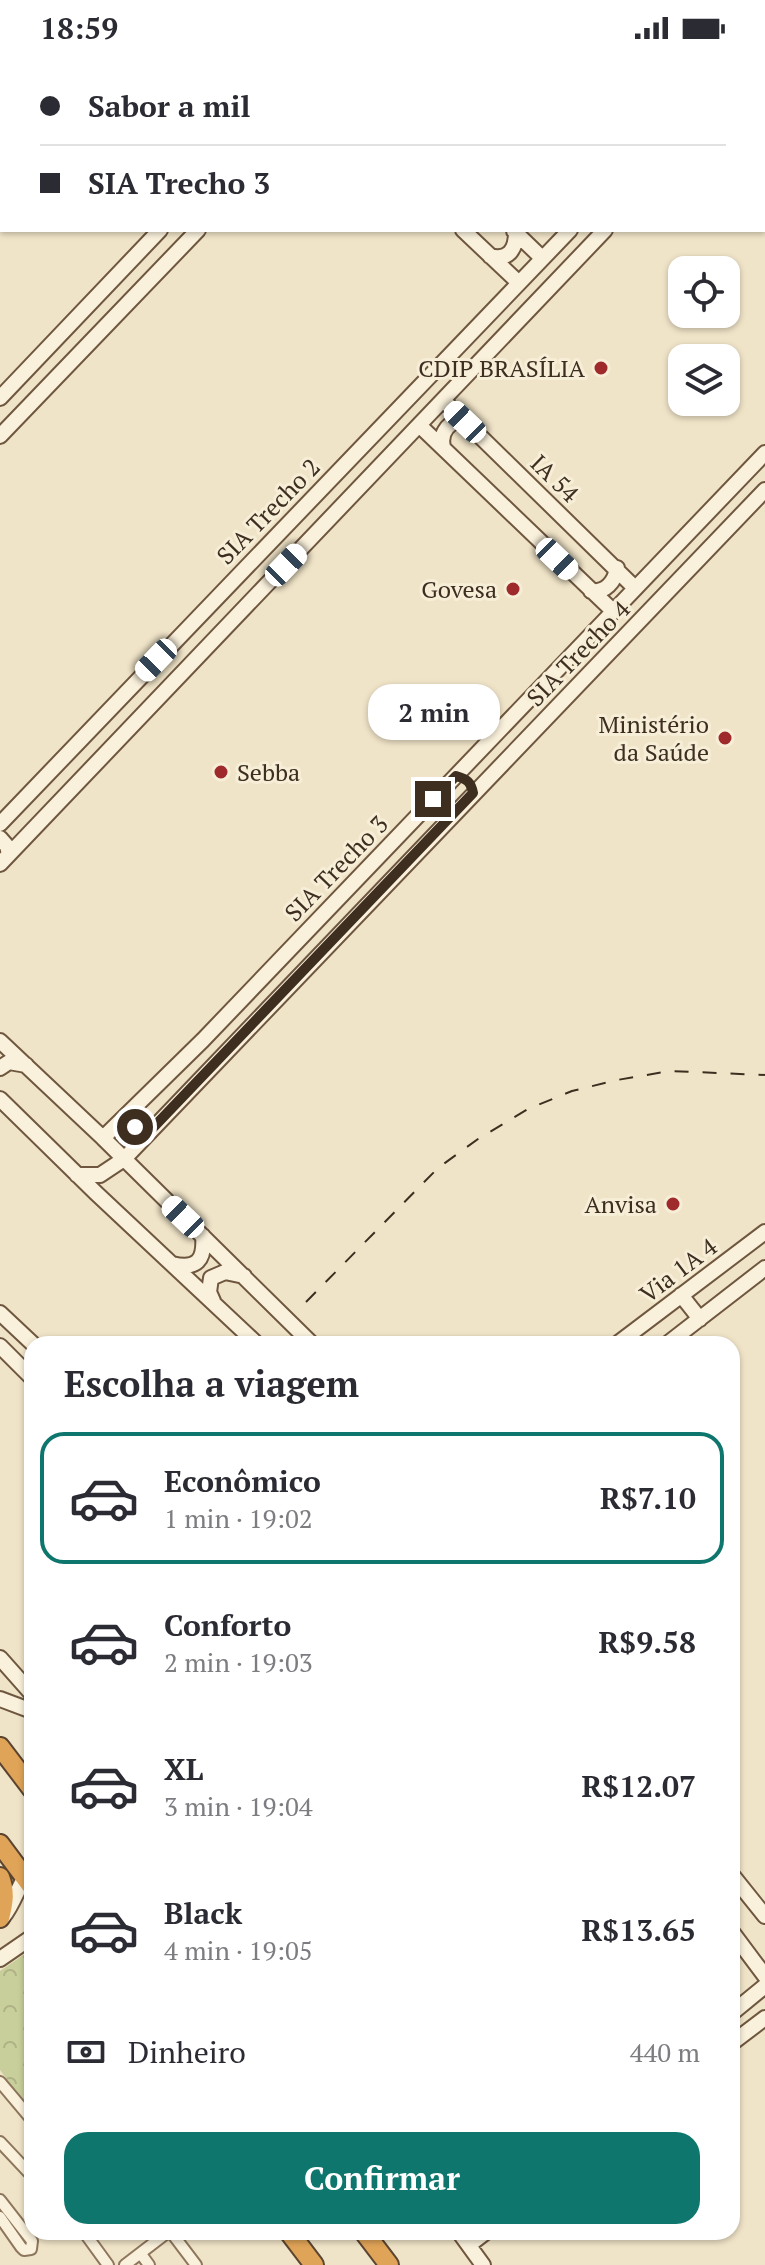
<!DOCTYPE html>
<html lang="pt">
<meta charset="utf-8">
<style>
:root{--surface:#fff;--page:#f2f2f3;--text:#2b2b33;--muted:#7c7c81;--line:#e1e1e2;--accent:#0f766e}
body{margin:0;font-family:"PT Serif",serif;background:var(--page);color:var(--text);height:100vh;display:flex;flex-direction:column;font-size:30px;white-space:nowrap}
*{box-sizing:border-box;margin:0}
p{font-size:26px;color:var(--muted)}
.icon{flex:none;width:44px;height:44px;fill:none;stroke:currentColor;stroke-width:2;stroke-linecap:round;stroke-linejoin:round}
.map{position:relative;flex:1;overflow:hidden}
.side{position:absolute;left:24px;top:1280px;width:716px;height:904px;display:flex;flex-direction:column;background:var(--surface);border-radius:24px;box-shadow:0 2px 6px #0004}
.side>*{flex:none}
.guide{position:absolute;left:0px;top:0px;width:766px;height:176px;box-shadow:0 2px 6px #0004;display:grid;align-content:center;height:176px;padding:0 40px;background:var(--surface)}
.buttons{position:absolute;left:668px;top:200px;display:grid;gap:16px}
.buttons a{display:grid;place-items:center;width:72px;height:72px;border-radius:16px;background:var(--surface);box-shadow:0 2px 6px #0004;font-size:40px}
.end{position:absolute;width:36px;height:36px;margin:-18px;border:10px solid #3d2e20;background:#fff;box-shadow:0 0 0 4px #fff}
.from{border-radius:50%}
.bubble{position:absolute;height:56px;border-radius:24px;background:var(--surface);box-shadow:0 2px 6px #0004;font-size:26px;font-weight:700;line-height:56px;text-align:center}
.car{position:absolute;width:24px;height:48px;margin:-24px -12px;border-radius:10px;box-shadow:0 0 6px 2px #0007;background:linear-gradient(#fff 24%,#345 0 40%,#fff 0 76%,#345 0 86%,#fff 0)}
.guide b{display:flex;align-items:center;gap:28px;height:76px;font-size:30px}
.guide b+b{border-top:2px solid var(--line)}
.guide i{width:20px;height:20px;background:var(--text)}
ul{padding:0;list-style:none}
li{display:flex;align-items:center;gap:24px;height:132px;margin:0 16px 12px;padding:0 24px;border:4px solid transparent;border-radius:24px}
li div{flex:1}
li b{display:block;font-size:30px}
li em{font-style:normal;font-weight:700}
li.current{border-color:var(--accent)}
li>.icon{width:72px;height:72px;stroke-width:1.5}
h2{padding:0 40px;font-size:36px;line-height:96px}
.pay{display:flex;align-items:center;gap:20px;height:88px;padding:0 40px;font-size:30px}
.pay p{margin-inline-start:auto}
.action{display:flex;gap:16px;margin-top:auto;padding:16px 40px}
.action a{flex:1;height:92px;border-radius:24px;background:var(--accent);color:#fff;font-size:32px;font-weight:700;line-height:92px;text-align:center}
.status{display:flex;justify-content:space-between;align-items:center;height:56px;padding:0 40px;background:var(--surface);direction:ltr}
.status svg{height:22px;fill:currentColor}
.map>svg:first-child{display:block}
</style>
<div class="status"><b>18:59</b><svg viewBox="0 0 49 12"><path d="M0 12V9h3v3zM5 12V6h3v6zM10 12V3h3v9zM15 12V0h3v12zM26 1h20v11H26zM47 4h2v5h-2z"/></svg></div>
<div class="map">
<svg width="765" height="2209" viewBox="0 0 765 2209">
<defs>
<pattern id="park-crowns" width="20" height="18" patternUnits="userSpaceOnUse" patternTransform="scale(2)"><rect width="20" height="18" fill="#c9cf9b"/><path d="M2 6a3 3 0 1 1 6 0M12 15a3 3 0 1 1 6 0" fill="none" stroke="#aeb285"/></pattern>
</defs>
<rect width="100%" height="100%" fill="#f0e4c8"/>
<path fill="url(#park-crowns)" d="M32 1893V2059L6 2032 9 2026 0 2014V1915Z"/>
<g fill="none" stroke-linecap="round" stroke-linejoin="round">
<g stroke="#8d765c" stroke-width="14">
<path id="street" d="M0 2026 32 2064
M0 2086 32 2120
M0 2144 32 2185 31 2193 24 2194 21 2191 0 2161
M84 2176 108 2209
M171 2176 196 2209
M141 2198 149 2209
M125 2209 168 2176"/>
</g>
<g stroke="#6f573f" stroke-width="18">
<path id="secondary" d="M326 2 328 0
M362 2 364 0
M735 2 736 0
M764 9 765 8
M463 174 518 226
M514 175 542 202
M490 200C508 205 516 194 516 176
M0 342 160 174
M443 344 635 532
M419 369 612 554
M0 380 198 174
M443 391C440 379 446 369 458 364L465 366
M591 535C605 537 615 526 617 512
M0 768 570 174
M0 782 7 790 9 798
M0 808 605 174
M0 985 103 1082 312 1288
M0 1012 9 1006 26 1009
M0 1043 96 1137 257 1288
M103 1082 203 984 765 397
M77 1119H100L124 1103 765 434
M172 1208C197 1214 205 1204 203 1180
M681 1239 700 1263
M213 1245 209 1236 211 1222 225 1216 244 1220
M0 1257 33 1288
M617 1288 765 1176
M667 1288 765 1212
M0 1290 32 1322
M0 1602 32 1638
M0 1643 32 1655
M732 1819 765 1860
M3 1861C15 1846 19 1826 32 1811
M732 1876 765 1920
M0 1903 32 1881
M732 1957 765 1930
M732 1987 765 1962
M459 2176 483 2209
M469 2189 486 2176"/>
</g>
<g stroke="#5b4430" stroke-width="22">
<path id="highway" d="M0 1691 32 1733
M0 1788 32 1831
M0 1821C6 1836 4 1847 0 1862
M289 2176 314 2209
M364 2176 389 2209"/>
</g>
<use href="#street" stroke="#faf1dc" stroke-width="10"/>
<use href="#secondary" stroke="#faf1dc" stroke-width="14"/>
<use href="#highway" stroke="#e0a458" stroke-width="18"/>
<path stroke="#3d2e20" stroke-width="2" stroke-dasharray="14 14" stroke-linecap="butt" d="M306 1246 438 1112 478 1083 528 1053 572 1035 617 1024 670 1015 765 1019"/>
</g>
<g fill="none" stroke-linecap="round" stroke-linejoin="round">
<path stroke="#3d2e20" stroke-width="10" d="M135 1071 148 1077 473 737C471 726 467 723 456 720L433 743"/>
</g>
<g fill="#9e2a2b" stroke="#f7eed8" stroke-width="3">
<circle cx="601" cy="312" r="8"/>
<circle cx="513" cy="533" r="8"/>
<circle cx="725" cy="682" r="8"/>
<circle cx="221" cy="716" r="8"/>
<circle cx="673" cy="1148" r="8"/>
</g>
<g text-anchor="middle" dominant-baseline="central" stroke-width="6" stroke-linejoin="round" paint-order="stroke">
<g font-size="24" fill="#3d2e20" stroke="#f7eed8" text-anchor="end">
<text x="585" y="312">CDIP BRASÍLIA</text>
<text x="497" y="533">Govesa</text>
<text x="709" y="668">Ministério<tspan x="709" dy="28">da Saúde</tspan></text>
<text x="237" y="716" text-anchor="start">Sebba</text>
<text x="657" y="1148">Anvisa</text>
</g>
<g font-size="24" fill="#3d2e20" stroke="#f7eed8">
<text transform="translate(555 422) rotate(44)">IA 54</text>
<text transform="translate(268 455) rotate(-46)">SIA Trecho 2</text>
<text transform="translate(578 597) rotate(-46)">SIA Trecho 4</text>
<text transform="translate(336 812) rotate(-46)">SIA Trecho 3</text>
<text transform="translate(678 1214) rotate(-37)">Via 1A 4</text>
</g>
</g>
</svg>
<div class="buttons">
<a><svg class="icon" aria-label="locate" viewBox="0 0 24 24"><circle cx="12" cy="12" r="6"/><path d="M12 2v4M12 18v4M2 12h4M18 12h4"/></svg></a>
<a><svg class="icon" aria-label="layers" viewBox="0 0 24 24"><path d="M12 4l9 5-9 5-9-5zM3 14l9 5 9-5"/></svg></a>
</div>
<i class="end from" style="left:135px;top:1071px"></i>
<i class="end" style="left:433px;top:743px"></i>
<div class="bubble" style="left:368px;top:628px;width:132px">2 min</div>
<i class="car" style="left:465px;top:366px;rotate:314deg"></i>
<i class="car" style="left:557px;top:503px;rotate:134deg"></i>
<i class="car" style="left:286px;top:509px;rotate:44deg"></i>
<i class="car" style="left:156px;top:604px;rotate:224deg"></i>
<i class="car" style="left:183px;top:1161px;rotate:314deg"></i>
<div class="guide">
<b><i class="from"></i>Sabor a mil</b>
<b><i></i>SIA Trecho 3</b>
</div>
<section class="side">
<h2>Escolha a viagem</h2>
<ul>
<li class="current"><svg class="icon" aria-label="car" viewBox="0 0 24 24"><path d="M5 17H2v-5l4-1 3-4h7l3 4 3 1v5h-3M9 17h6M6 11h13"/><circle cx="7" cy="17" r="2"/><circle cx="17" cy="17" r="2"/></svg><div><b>Econômico</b><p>1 min · 19:02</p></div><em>R$7.10</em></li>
<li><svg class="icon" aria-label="car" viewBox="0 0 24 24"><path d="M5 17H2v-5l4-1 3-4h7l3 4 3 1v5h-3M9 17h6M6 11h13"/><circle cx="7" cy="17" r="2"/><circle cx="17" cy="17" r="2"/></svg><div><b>Conforto</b><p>2 min · 19:03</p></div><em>R$9.58</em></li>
<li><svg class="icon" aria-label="car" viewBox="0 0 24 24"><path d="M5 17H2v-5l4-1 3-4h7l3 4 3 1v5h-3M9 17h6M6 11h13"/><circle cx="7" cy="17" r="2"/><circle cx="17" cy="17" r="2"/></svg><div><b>XL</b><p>3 min · 19:04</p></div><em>R$12.07</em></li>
<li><svg class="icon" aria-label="car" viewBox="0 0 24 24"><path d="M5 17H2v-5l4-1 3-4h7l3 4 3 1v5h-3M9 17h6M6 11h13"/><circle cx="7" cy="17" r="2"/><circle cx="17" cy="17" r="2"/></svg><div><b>Black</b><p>4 min · 19:05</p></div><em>R$13.65</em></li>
</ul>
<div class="pay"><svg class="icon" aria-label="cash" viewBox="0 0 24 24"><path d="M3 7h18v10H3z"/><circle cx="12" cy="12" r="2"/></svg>Dinheiro<p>440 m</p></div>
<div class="action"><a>Confirmar</a></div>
</section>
</div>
